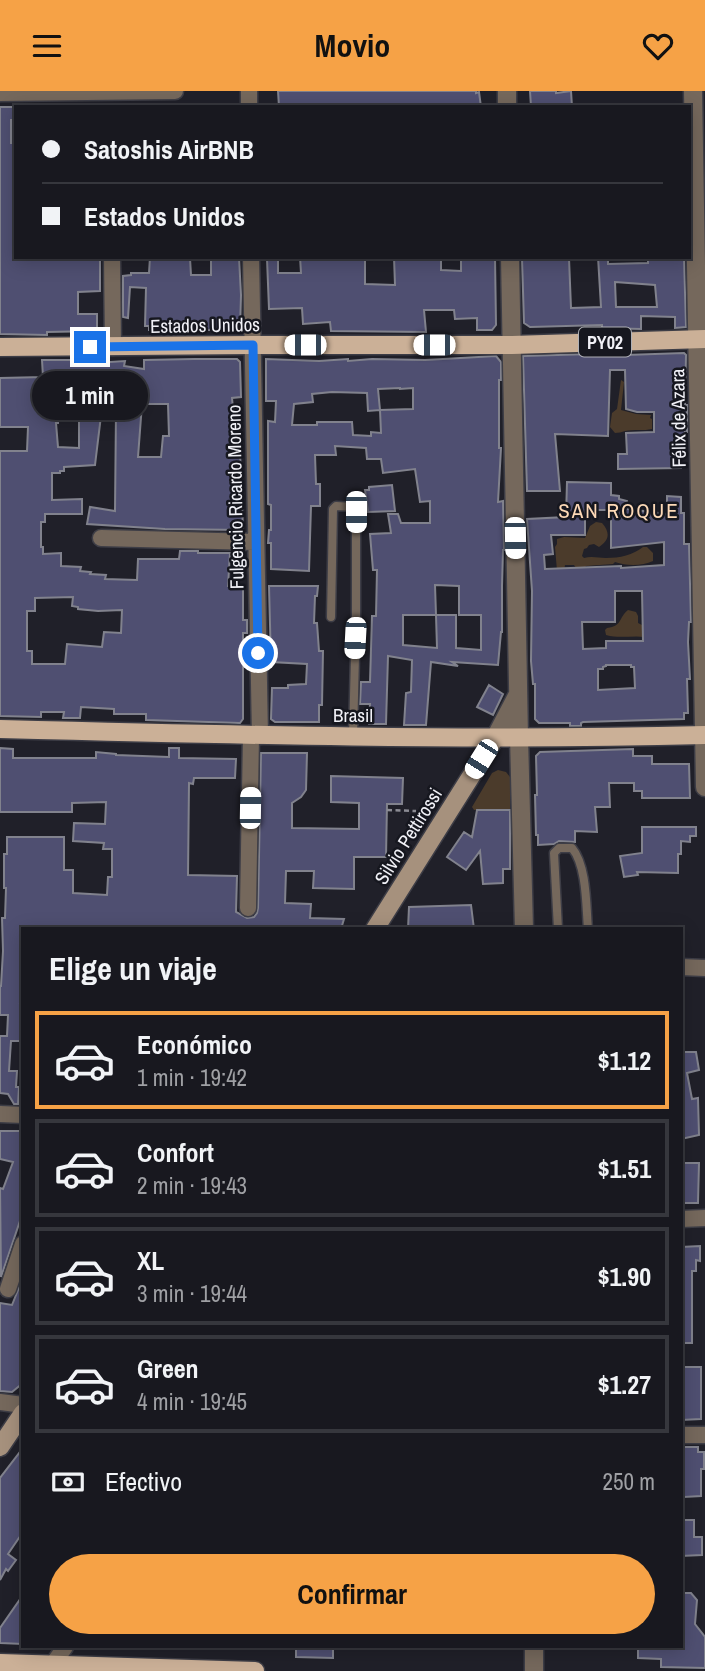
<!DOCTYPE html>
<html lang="es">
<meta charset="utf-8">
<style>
:root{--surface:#18181f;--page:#25252c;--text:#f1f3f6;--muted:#9fa0a4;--line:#36373d;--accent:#f6a246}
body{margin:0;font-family:"Archivo Narrow",sans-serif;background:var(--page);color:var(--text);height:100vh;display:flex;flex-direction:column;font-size:26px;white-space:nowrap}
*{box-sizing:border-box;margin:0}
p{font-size:23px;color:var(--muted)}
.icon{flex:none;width:38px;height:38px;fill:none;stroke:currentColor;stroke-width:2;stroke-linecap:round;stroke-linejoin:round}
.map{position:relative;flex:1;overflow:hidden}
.panel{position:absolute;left:21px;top:836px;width:662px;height:721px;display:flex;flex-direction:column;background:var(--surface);border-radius:0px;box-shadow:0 4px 18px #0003,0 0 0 2px var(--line)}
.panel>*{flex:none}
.guide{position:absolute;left:14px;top:14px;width:677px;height:154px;border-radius:0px;box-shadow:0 4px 18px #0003,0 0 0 2px var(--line);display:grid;align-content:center;height:154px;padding:0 28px;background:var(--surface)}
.end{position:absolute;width:32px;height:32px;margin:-16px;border:9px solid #1a73e8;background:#fff;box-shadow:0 0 0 4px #fff}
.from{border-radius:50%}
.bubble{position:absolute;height:49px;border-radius:24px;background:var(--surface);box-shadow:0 4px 18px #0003,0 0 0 2px var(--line);font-size:23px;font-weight:700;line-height:49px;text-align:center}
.car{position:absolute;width:21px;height:42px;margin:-21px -10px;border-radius:9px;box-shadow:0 0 5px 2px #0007;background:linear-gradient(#fff 24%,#345 0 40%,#fff 0 76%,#345 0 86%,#fff 0)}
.guide b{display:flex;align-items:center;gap:24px;height:66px;font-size:26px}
.guide b+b{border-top:2px solid var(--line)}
.guide i{width:18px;height:18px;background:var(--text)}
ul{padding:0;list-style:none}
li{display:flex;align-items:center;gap:21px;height:98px;margin:0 14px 10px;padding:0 14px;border:4px solid var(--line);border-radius:0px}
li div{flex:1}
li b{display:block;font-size:26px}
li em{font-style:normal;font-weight:700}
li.selected{border-color:var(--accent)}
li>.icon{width:63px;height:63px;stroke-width:1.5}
h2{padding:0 28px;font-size:32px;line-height:84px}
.pay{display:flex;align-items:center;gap:18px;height:77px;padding:0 28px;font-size:26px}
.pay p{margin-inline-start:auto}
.cta{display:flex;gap:14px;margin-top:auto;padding:14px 28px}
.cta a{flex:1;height:80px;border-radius:42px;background:var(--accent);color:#111;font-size:28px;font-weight:700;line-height:80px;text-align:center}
header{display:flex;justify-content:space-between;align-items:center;height:91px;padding:0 28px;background:var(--accent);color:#111;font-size:32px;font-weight:700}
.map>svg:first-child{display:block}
</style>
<header><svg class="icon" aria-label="menu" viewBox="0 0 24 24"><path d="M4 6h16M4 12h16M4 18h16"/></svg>Movio<svg class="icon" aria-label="heart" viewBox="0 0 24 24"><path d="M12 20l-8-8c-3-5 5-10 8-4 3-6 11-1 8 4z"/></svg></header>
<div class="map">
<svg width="705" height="1580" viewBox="0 0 705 1580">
<rect width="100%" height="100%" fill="#202029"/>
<path fill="#4b3b2b" d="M621 289 624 291 621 319 636 323 651 324 650 327 652 328V338C644 340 634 338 625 340 622 341 618 342 615 342L610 336 612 322 617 318Z
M596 431 602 432C610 441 610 449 599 456L594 453 589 454 587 457 584 458 582 465 584 467C592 465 598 467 606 467 620 467 633 464 643 456H647L653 462V470C642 475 627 475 615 471L613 473 586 475 582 480H578L574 474H565L564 480H557L555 456 557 453V448L564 446 585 447 590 435Z
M628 519 636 521 638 525V532L644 535 645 546C632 544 620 548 606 544L605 539 607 537C623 535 618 527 628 519Z
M498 679 506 681 510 686V719H474L472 716 492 682Z"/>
<path fill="#4f4f71" stroke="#81828d" stroke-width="2" fill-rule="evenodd" d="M278 0H476V2L479 1 481 16H279Z
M530 0H556V2L571 0 572 16H531Z
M0 16H16V29H11V52H16V166H100V200L78 201V223H97V240L47 241V244L0 243Z
M150 166H161V168L190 167 191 184H211V166H239L241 204 240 239H149V235H145L146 197 130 196 128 227 123 226V185L131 184V182H149Z
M300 166H365V193L395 194 394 166H441V179L461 180V166H495L496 234 492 239H477V227L455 228 454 219H424L426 241 331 240 330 231 303 233 302 217 269 218 267 168 278 167V182H301Z
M598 166H608V173L648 172V166H684L686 236 675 237V226L641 225V238L602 237V234L530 236 524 232 522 168 569 167 571 217 601 216ZM615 191 655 194 657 216H616Z
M626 262V264L684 262 686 264 685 314H687V341H685V361H681V377L618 378V363H627L626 342 654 341V321H637L626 318 625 279H610L608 345 555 343 560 400H527L523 265Z
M496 265 501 271V289H499V357H501L498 411 503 410 504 459H503L502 495V541H501L498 574 452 571 458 575 431 571 426 634H404L406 602 411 601 412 569 388 565 386 633H369L370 613H360L361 591H370L372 525H376L377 479H373L370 443 391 442 388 423H398L401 432H430V410L420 411 415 378 383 382 381 368H367L366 357 335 355 336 364H315L316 393H320V415H311L309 480 271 478V452H268L269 439H271V414L268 413V330L275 331 276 310H266V268L319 270 348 268V270L372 268 425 269ZM400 297V298L413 297V318L380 319 378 298ZM332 301 367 302 368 320 380 319 381 342 371 341V345L353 344 352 331H317V334H292L294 313 313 311 312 303ZM435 494 459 495V524H481V559L456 557V524H436L437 557 403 554V524H436Z
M194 268H237L240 271 241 306 232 307 234 329H233L234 336 231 341 230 360H240L243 439 165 438 87 433 90 416 115 420 116 320 127 321 130 289 105 292 95 374 64 376V380H60V382H52V409L82 408V423H45V431H41V456H43V463L61 462V475L81 476 80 480 91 481 90 483 106 484 105 488 137 489 138 468H179L180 460H198V462H230L228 495H243V529H247V542H243V628L240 632 146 629V623H114V618L81 616 80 627H63L64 621H41V626L0 625V360H27L28 336H0V287L43 286 42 269H79V273L125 270 124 275 144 278V269ZM142 313H168L169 345H163L161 366H138ZM58 327H79V357L58 356 56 332H58ZM73 506 72 515 78 516V518L98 520 122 519 121 542 104 541 102 556 67 553 65 573H32V560H27V520H35V507Z
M567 391 611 392V404L619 405V408L627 410 628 418 667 423V405L681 406V422H684V453H689L691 531H689L688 551 690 588H687L688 622H684V628L583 631 581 632V635H570V632H539L535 628V593H533L531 570 532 500 527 428 566 426ZM585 419H611V457L664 451V474L621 477V475L545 478 544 464 553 463 551 444H585ZM615 500H642L643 550H606V557L583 558 582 531H615ZM606 574H631V576H634L635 597 598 599V578H603V576L606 575Z
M392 394 395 420 368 421 365 399H369V396Z
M269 495H318L317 505H315L314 532H317L319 560H323L322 614H319V631H275L271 628 272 597H288V594L306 593 307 573 271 571Z
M489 594 503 603 493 624 477 616Z
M0 657 13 658V667H96V661L116 663V664L169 666V657H179V667L236 668 235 687H194L193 693 189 692 188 784 237 785 236 821 247 827 254 826 257 822 258 817 261 662H307L306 699 301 706 292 712V737L359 738V712L331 711V685L403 687 402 713H387L386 766H354V798L313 797 314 780H286L285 812 311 813 310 827 344 828 341 838H23V886L20 912H23V950H11L9 980H17L16 996H19L18 1013H14L8 1003 0 1002V945H7L8 924H0V895H1L3 860 2 827H5L6 797H4V763H7V746H64V779H73V802L107 804 108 786H112V758H103L104 752 73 750 74 732 105 733 106 711 72 712V721H0Z
M633 658V665H652V673H689L690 707H642V700H634V692H609L610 716H595L597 741 575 740V751L559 750 554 753 538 754V744H536L535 704H537L536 665 540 661Z
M477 719H510V778H503V792L483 793 480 760 466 779 447 766 464 741 472 746Z
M642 736H696V745H690V751L681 750V763H678V782L637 781 638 784 624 786 620 765 642 762Z
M471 814 474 838H408L409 816Z
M681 961H696L699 979 687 982 692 1008 698 1007 699 1044 681 1048Z
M0 1040H23V1121L1 1186 0 1097 3 1098 13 1071 0 1068Z
M681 1072H699L698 1112H681Z
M700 1155V1170L696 1169V1180H692V1252H681V1156Z
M22 1189 23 1292 12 1301 0 1300V1212L12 1214Z
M681 1276H701V1328L681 1329Z
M681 1356H698V1361H704V1378H701V1405L684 1406 683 1372H681Z
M23 1357V1441L8 1463 16 1469 8 1480 6 1478 0 1489V1387Z
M681 1429H694V1446H702V1464L681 1465Z
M681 1502H691L697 1509 695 1533 705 1546V1577L661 1576V1568L638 1567V1556H681Z
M23 1504V1553L0 1552V1537Z
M296 1556H333V1567L296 1566Z"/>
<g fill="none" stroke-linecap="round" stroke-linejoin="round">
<g stroke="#3d3d46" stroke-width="11">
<path id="service" d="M331 526 333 418 336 415 354 416 356 421V525L353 645
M558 838 554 762 559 757H572C587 775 586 815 588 838"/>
</g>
<g stroke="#3d3d46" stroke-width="19">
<path id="minor" d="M249 0V16
M0 2 175 0
M112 166 113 256
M251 166 260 645
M101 447 256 451
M248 817 251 645
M681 876 705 877
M0 1023 23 1024
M681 1128 705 1127
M8 1198 23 1153
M0 1311 23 1314
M681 1344H705
M53 1573 65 1556"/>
</g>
<g stroke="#3d3d46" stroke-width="21">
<path id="tertiary" d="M507 0V16
M693 0 705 696
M510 166 519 646 524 838
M495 647 517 605
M534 1556V1580"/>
</g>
<g stroke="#3d3d46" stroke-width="21">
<path id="secondary" d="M375 838 495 647
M0 1356 23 1322"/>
</g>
<g stroke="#3d3d46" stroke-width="21">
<path id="primary" d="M0 256 253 254H512L705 248
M0 638C235 644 470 650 705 644
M0 1572 255 1580"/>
</g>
<path stroke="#8c8c94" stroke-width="2.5" stroke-dasharray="5 3.5" stroke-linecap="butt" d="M387 719 416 720"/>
<use href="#service" stroke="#75685c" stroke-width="8"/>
<use href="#minor" stroke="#75685c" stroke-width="16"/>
<use href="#tertiary" stroke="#75685c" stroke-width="18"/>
<use href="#secondary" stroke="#a6917d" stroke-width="18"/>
<use href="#primary" stroke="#cbb097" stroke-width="18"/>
</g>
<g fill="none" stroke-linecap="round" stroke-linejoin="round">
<path stroke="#1a73e8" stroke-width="9" d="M90 256 253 254 258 562"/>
</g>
<g text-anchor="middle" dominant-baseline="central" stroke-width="5" stroke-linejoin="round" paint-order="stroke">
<rect fill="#16171f" stroke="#afb0b6" stroke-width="2" x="579" y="236.5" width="52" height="29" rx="5"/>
<g font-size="18" font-weight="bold" fill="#f1f1f7">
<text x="605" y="251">PY02</text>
</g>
<g font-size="19" fill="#f1f1f7" stroke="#16171f">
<text transform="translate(205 234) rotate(-1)">Estados Unidos</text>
<text transform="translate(678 327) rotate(-91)">Félix de Azara</text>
<text transform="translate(235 406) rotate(-91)">Fulgencio Ricardo Moreno</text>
<text x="353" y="624">Brasil</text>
<text transform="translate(408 745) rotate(-58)">Silvio Pettirossi</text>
</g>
<g font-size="21" letter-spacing="2" fill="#fdd9b7" stroke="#16171f">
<text x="619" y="419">SAN ROQUE</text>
</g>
</g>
</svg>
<i class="end from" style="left:258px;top:562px"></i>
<i class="end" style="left:90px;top:256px"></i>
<div class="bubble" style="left:32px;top:280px;width:116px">1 min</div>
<i class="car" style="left:305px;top:254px;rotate:270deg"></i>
<i class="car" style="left:434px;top:254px;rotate:270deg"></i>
<i class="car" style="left:356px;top:421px;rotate:180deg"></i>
<i class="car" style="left:515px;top:447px;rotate:179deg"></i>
<i class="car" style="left:355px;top:547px;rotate:183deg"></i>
<i class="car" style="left:481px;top:668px;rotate:212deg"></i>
<i class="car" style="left:250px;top:717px;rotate:1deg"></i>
<div class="guide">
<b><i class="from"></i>Satoshis AirBNB</b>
<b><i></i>Estados Unidos</b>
</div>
<section class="panel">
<h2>Elige un viaje</h2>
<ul>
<li class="selected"><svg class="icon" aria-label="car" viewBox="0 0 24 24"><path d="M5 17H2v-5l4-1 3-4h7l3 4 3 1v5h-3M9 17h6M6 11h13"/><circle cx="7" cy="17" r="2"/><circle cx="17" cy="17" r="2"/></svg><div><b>Económico</b><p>1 min · 19:42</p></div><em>$1.12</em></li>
<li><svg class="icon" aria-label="car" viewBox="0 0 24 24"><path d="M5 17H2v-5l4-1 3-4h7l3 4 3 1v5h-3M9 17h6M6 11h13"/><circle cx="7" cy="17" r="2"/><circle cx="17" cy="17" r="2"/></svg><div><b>Confort</b><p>2 min · 19:43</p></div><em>$1.51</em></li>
<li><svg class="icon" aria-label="car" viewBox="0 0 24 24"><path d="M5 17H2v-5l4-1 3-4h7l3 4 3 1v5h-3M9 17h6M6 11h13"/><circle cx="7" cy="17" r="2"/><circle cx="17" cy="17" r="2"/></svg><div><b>XL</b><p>3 min · 19:44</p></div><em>$1.90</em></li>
<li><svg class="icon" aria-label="car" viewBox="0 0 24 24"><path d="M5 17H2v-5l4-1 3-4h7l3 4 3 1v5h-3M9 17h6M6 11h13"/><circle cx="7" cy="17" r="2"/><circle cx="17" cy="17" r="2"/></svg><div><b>Green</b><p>4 min · 19:45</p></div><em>$1.27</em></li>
</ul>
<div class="pay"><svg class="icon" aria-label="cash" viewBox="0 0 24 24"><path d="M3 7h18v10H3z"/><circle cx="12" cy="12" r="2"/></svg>Efectivo<p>250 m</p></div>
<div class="cta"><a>Confirmar</a></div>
</section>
</div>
